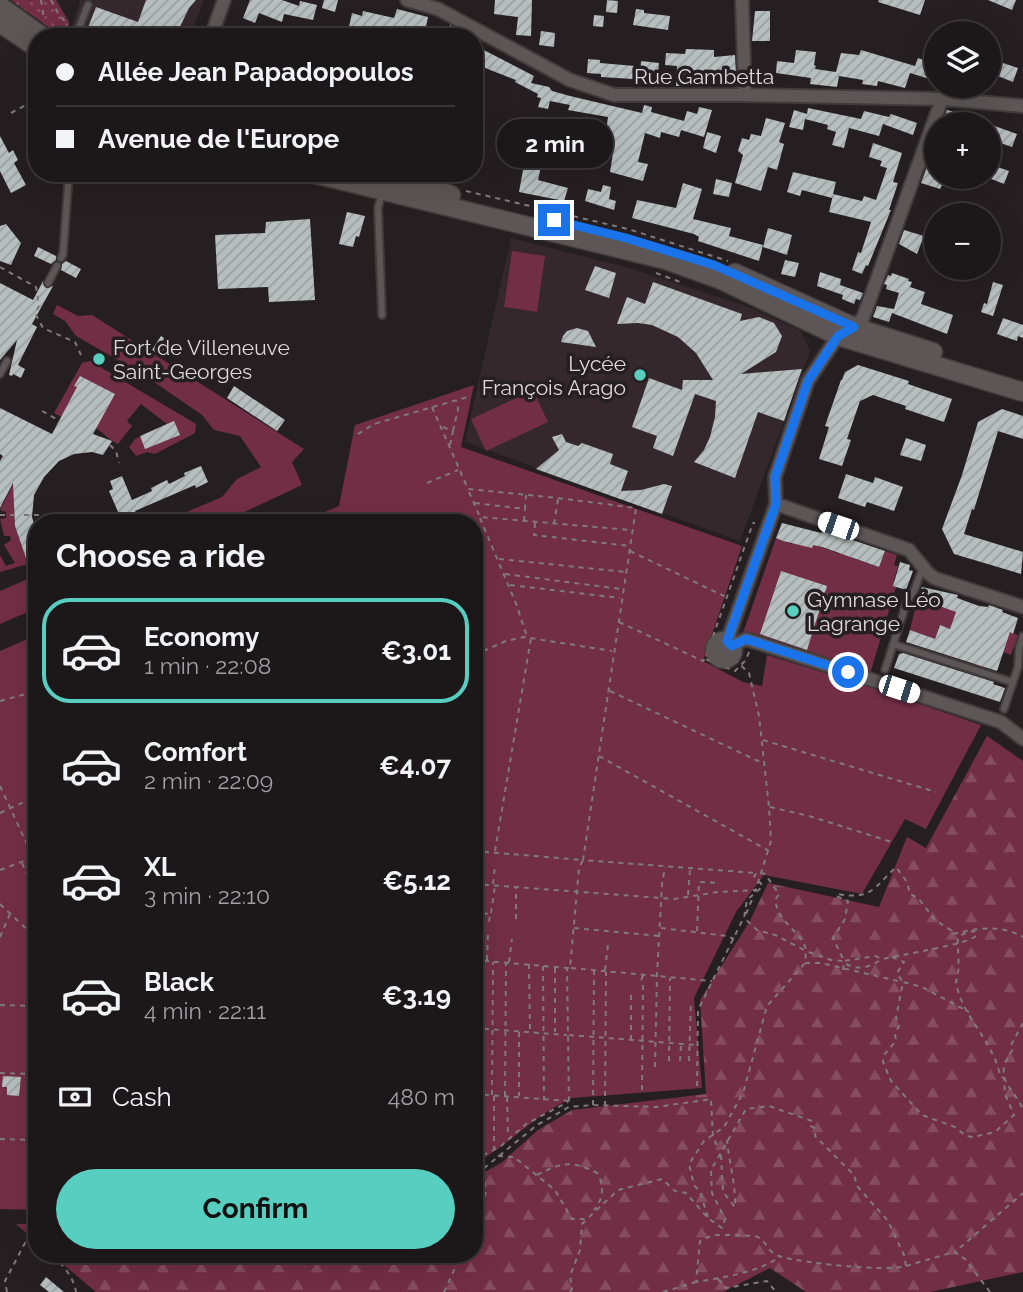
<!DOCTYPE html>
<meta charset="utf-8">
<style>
:root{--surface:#1c1719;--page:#252022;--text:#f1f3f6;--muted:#a09fa2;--line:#3a3638;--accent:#58cec1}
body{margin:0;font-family:Raleway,sans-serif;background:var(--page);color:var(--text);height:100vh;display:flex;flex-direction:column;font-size:26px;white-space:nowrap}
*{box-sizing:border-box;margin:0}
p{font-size:23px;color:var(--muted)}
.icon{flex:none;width:38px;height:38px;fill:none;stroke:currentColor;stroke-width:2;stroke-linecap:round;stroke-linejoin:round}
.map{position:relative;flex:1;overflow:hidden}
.drawer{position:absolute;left:28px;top:514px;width:455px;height:749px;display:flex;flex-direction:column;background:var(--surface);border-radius:28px;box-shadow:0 7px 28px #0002,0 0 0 2px var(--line)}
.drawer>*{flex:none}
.hud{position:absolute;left:28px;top:28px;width:455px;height:154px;border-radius:28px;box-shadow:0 7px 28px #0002,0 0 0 2px var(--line);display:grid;align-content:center;height:154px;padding:0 28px;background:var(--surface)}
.buttons{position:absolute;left:924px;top:21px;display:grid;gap:14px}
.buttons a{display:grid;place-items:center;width:77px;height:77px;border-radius:50%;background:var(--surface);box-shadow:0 7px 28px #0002,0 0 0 2px var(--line);font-size:35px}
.end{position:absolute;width:32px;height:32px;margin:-16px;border:9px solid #1a73e8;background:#fff;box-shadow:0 0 0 4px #fff}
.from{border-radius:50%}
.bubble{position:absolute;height:49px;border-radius:24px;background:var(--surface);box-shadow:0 7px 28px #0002,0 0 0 2px var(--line);font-size:23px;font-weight:700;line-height:49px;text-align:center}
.car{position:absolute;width:21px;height:42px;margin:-21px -10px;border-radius:9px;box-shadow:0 0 5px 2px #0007;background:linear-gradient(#fff 24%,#345 0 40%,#fff 0 76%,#345 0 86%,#fff 0)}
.hud b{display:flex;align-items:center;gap:24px;height:66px;font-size:26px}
.hud b+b{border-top:2px solid var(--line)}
.hud i{width:18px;height:18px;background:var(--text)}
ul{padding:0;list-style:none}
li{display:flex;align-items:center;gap:21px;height:105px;margin:0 14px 10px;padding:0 14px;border:4px solid transparent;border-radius:28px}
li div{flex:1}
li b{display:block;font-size:26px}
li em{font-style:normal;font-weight:700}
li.selected{border-color:var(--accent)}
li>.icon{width:63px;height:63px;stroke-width:1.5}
h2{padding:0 28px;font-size:32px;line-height:84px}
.pay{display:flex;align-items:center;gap:18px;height:77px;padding:0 28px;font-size:26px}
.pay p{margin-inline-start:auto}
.primary-button{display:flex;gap:14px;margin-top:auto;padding:14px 28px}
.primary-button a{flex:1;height:80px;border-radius:42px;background:var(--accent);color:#111;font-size:28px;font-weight:700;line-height:80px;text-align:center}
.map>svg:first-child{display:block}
</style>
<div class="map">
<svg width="1023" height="1292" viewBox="0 0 1023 1292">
<defs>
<pattern id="forest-firs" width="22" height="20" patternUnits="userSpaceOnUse" patternTransform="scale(1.75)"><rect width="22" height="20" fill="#722e45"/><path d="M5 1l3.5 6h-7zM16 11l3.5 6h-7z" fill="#864c5f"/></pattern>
<pattern id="park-dots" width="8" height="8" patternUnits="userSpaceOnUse" patternTransform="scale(1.75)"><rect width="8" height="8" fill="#722e45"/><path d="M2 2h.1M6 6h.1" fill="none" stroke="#864c5f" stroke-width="1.8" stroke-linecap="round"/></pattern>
<pattern id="building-hatch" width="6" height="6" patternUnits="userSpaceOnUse" patternTransform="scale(1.75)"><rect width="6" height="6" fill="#b6bfbe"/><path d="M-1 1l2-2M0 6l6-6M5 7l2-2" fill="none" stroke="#99a09f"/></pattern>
</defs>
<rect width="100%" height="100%" fill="#261f21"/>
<path fill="#34282c" d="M79 0H204L191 33 179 29 176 37H76L70 32 80 2Z
M511 238 629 268 746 306 801 331 810 351 740 541 465 442Z"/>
<path fill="#722e45" d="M512 251 545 256 537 312 504 307Z
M57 305 78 316 92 315 304 449 292 462 302 485 221 523H161L222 497 237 479 261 467 240 436 214 430 202 415 144 375 76 336 65 321 53 314Z
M90 361 196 424 195 433 155 454 147 452 136 456 129 447 135 439 167 424 141 404 127 421 132 426 118 444C105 438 104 432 94 427 82 420 66 421 54 413L82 363Z
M474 385 461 447 742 546 703 661 743 682 762 686 767 655 873 688 981 725 926 829 905 819 862 894 764 875 736 912 694 998 702 1088 572 1098C536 1114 509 1145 474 1164V523H299L339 506 355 425Z
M533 390 548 422 486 451 471 419Z
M24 463 28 465 14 499 15 526 28 564 0 572V555L6 566 15 563 4 545 11 540 10 536H4L0 519 6 518V512L0 510Z
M817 532 821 533 817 546 840 554 846 538 852 558 879 567 885 551 897 555 894 565 898 566 894 580 896 587 870 674 743 633 776 538 792 544 794 541 811 548Z
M37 575V608L0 624V591Z
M957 598 960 599 955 615 1018 635 1011 655 1003 652 1005 647 993 643 985 668 973 664 979 645 966 635 959 659 946 655 952 636 951 629 939 626 932 650 910 630 917 601 933 607 934 603 952 610Z
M37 635V1210L0 1209V651Z"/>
<path fill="url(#forest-firs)" d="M987 736 1023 761V1272L930 1292H806L770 1268 723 1292H96L52 1255H474V1178L501 1163 538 1130 572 1110 706 1094 700 1000 750 921 768 883 879 907 907 837 926 848Z
M16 1224H37V1242Z"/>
<path fill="url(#park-dots)" d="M11 0H56L69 22 66 37H62Z"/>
<path fill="url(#building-hatch)" d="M146 0H196L189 8 175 37H104L87 30 96 7 138 22Z
M250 0H282L299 6 300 1 317 5 313 20 284 14 282 22 259 13 255 23 243 18Z
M324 0H338L335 12 322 8Z
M495 0H532L531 36 516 35 518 17 494 14Z
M607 0 618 1 617 13 606 12Z
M879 0H925L920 15 878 2Z
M988 0H1016L1012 10Z
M397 9 428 17 426 27 422 26 419 37H390L349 27 352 13 362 16 363 11 394 18Z
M636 9 644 10V13L670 16 668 30 633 25Z
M755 11H770V41H752Z
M594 15 604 16 603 27 593 26Z
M450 25 460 31 457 37H447Z
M541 31 555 33 554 47 539 45Z
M474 45 534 76 531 83 549 87 552 91 570 96 642 113 644 105 652 107 651 112 684 121 687 111 697 114 699 107 712 110 704 137 681 130 679 137 661 132 660 138 645 133 638 162 648 164 643 181 610 172 613 153 588 147 591 136 605 139 608 117 568 110 570 105 550 101 548 109 538 107 541 98 537 97 538 94 515 82 516 80 475 64 476 57 474 56Z
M686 49 714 50V57L735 55 736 76H709V84L676 86 677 66 665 65 666 53 685 54Z
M796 50 816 52 814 65 816 66 815 69 836 72 841 53 859 55 861 50 915 66 918 58 936 64V81L910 73 905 88 878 81 877 86 862 84 863 80 839 76 837 87 810 84 811 78 776 73 777 61 794 63Z
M588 59 600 60V63L635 66 633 79 601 77V74L587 73Z
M641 61 659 63 658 75 640 73Z
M1003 63 1018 68 1013 82 998 76Z
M756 73 769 74 768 86 755 85Z
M808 108 861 119 864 111 889 117 891 114 917 123 913 135 883 124 879 136 849 128 844 148 832 145 836 132 827 129 828 125 805 119 803 130 789 127 794 110 807 114Z
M947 110 958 113 957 117 975 122 974 124 943 122Z
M766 118 785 123 779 142 784 144 777 170 768 167 761 191 735 183 743 155 738 151 742 138 749 140 751 134 761 136Z
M989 124 1017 134 1012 147 989 139Z
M707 132 721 136 716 153 703 148Z
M0 136 9 153 13 150 18 160 14 163 26 185 11 193 0 171Z
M542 136 562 139 559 153 571 156 568 170 542 162 538 180 568 188 564 201 519 192 527 148 538 150Z
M873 143 902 153 893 182 898 183 889 210H891L868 266 866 265 862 274 852 270 858 252 861 253 871 222 829 212 833 195 832 198 802 190 800 196 787 192 793 172 836 182 833 194 862 201 864 196 876 200 887 168 880 166 882 161 869 157Z
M935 145 936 177H960L955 190 942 185 940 189 921 183Z
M989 164 1009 171 1004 184 989 178Z
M716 179 732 183 729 197 713 194Z
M683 183 702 189 693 219 731 228 729 236 763 245 759 261 698 241 699 237 694 234 632 218 637 200 676 208Z
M603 185 611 187 609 199 616 201 614 210 585 201 588 189 601 192Z
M347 212 365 216 359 237 356 236 353 247 339 244Z
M310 219 315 300 269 302 268 287 218 289 215 235 265 233 266 222Z
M6 224 21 243 11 265 0 261V226Z
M768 228 792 235 787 255 763 247Z
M904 230 924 236 917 254 899 244Z
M38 247 56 256V260L51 264 34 256Z
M785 260 799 263 795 277 781 274Z
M66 261 81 269 76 278 61 270 62 264Z
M595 266 616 273 609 298 585 290Z
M820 272 841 279 840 285 863 293 860 300 856 299 854 304 842 299 843 295 817 286Z
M892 273 909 279 908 281 912 282 910 287 925 292 921 304 953 315 947 334 892 313 889 322 873 317 877 306 894 309 899 293 886 289 887 285 884 284 888 275 891 276Z
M43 281 46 288 53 286 32 324 37 327 18 365 25 369 21 378 13 374 12 376 9 375 17 340 0 360V283L33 300Z
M653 282 742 314 740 321 759 317 774 323 782 336 776 352 741 374 802 369 784 421 758 412 735 478 694 462 704 450 710 437 715 417 716 401 695 394 673 456 653 448 657 436 632 427 649 378 682 390 683 380H713L696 353 678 337 652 325 638 323 617 324 627 297 645 304Z
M993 282 1003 285 993 316 981 312 984 303 987 304Z
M1003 318 1023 325V338L1018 336 1017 341 997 334Z
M577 328 588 331 596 347 561 342 563 336 567 331Z
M161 336 173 344 163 358 152 350Z
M858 365 909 381 908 384 952 399 944 422 905 409 906 406 873 395 860 401 847 439 851 440 842 466 819 459 829 427 825 426 841 380H842L845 372Z
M80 376 115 394 93 434 112 441 103 455 92 452 74 454 59 461 44 477 34 495 32 517 35 527 32 528 37 537V560L28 564 15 526 13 483 0 508V461L3 456 0 454V408L52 434 77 387 74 386Z
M234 386 285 420 277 431 227 398Z
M1002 409 1023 416V439L998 431 974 510 972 509 964 534 1023 552 1021 574 954 554 942 529 962 475 978 422Z
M174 421 180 435 145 449 140 436Z
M562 434 566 442 578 446 582 443 613 454 610 464 628 471 621 491 641 490 664 484 672 486 662 514 536 469 559 450 552 437Z
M906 438 926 445 921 461 900 455Z
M201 466 208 482 196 488 195 485 135 511 141 523H125L124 520 122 521 109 491 113 489 110 481 122 476 132 500 152 491 151 488 167 480 169 484 185 476 184 473Z
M846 474 873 483 875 477 903 487 894 511 867 502 865 507 838 498Z
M782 523 821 533 823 530 885 551 879 567 822 547 813 545 812 548 783 541 776 538Z
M900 562 910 565 909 570 913 571 906 590 893 586Z
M781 571 827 586 807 650 760 634Z
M922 587 958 595 957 598 979 606 988 607 989 605 1003 610 1002 612 1018 618 1013 634 1010 632 997 671 906 642 910 630 935 639 940 625 950 629 956 612 934 604 933 607 917 601Z
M903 653 994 682 993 684 1005 688 1000 702 894 668 899 654Z
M28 1033 36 1034V1046H27Z
M3 1076 21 1077 19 1096 7 1095V1087H2Z
M46 1277 64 1292H49L40 1285Z"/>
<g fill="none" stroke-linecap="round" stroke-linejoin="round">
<g stroke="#413b3d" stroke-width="10">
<path id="lane" d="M82 37 78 30 88 5
M61 258 63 254 69 173
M48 283 57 266
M382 315 378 208 382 192
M0 374 7 361
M893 644 1012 682
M885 670 907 601 914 591 923 567
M1004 709 1018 667 1019 648 1023 636"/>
</g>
<g stroke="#413b3d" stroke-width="16">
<path id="street" d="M407 0 438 9 570 80 614 95H745L942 99 1023 106
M742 0 745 95
M211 37 224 0
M776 504 909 550 928 573 934 578 1023 607
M727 641 776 504 775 477 808 381 838 336 854 327 863 318 942 99
M732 646 746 639 1001 722 1023 739"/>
</g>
<g stroke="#413b3d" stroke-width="21">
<path id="secondary" d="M0 6 43 37
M0 23 37 48
M311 173 666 260 719 279 838 336 1023 392
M372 173 416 183 451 195
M735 273 854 327 933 352
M715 650a9 9 0 1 1 18 0a9 9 0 1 1-18 0Z"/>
</g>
<path stroke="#807a7b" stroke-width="2" stroke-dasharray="5 5" stroke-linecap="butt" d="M41 0 44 20
M51 0 58 13 68 25
M11 113 37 99
M258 173 301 183
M294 181 296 173
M466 191 628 229 728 261
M0 267 36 287 39 306 35 313 43 328 75 342 81 355
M656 273 680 282
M432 407 468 489 558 498 636 508 583 860 755 873
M42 411 60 421
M443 427 453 431 450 445
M453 431 458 409 457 401
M358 434 374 424 471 396
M110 445 116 451 119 463
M427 483 458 470
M469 492 480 517 631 530
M475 503 525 509 526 495
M0 515H15
M24 515H47
M480 518 517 606 527 637
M524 521 525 510
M535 523 534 535 630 546
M554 524 558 499
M630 551 726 597
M499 559 626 572
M505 574 621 589
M510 585 620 598
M619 622 703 661 705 659
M749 652 746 660 735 671 705 659 753 523H755
M474 655 506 641 524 637 612 651
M734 659 749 673 759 716 769 807 771 841 755 892
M474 673 477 653
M610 691 758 761 764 760
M0 701 37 691
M763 740 936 792
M599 756 769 851
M0 786 33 857
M770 807 809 816 895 843
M0 813 37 796
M474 851 583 860 579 868 570 968H567L569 1106
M495 851 531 638
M22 863 37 897
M0 870 37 856
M474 884 674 899 718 892 755 890
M479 884 481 852
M493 884 495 866
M483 886 480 913 490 914 489 922
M688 895 690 869
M0 904 37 939
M491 913 495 886
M746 914 753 897
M516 919V888
M574 928 659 936
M661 928 727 936 734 939
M697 931 699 882 720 883
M0 937 10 914
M892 957 904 962 897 973 902 981
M474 960 567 968
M487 960 488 935
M509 962 512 939
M805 963H821L902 982
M529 964 530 1031
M846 964C860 971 870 967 882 959
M543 966 544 1100
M555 968V1032
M571 968 712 981
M605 970 608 945
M843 970 844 961 875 956 883 959C899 955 971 944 977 935L974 931 963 934 958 938C957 952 961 969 956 981 960 1015 994 1041 1000 1076L1004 1078 1005 1094 1014 1115 995 1132 973 1137 966 1136 955 1127 922 1115 891 1081 883 1062 884 1055 896 1041 895 1034 899 1026 896 1018 903 982 922 987 969 1012
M631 995V1039
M0 1005 37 1006
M1023 1023 1011 1045 1013 1049C992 1081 1011 1082 1023 1110
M479 1026 481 962
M474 1028 567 1035
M519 1032V1096
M569 1035 696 1045
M669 1061 670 978
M680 1061 681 1045
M689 1061 691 1001
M655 1067 657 975 662 884 665 867
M0 1073 37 1074
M697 1086 698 1010 743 919
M642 1090 643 987 641 981 643 975
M478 1093 480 1029
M474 1094 569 1101
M492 1095 493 962
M494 1096V1150
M505 1096 506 962
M507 1097 508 1137
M593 1105 594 971
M605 1106 606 972
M0 1139 37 1140
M721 1155 723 1192 735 1207C736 1184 729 1163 727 1140
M482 1156V1096
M498 1156 514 1157 555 1190 572 1219H587L618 1190 662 1179 675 1191 686 1193 708 1218 722 1228 725 1219 712 1193 711 1170 746 1109 769 1106 812 1121 811 1126 816 1129 815 1136 854 1175 857 1186 888 1221 904 1255 906 1266C886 1272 804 1263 782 1257 767 1253 768 1243 758 1237 755 1235 721 1235 715 1235 710 1236 705 1239 700 1241L696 1282C724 1277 758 1273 781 1256
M474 1160 501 1146 526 1124 568 1102
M474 1170 483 1169 537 1125 569 1107 593 1105 657 1107 711 1099 713 1137 719 1150
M537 1175C562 1162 572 1160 597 1173 605 1185 603 1200 594 1210
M708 1217 700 1192 694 1185 689 1164 704 1141 724 1127 743 1093 767 1006 805 963 806 951 775 935 757 930 744 918 747 900 763 886 754 876 758 872 765 874 779 894 775 900C780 927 803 931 806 951L831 960 844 961 833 938 845 919 848 901 836 896 837 894C871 900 873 889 896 867L907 882 910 894 918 898 935 920 954 932 953 934C978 928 1000 924 1023 937
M474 1225 486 1192 483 1170
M53 1255C63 1265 74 1278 76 1292
M906 1266 954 1252
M718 1279 726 1288 767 1281 776 1292
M7 1292 5 1281 25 1243 32 1241 37 1244
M444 1292 461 1255
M570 1292 572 1289 570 1276 580 1250 582 1224 586 1220
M663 1292 696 1282
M990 1292 965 1259 955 1252 1023 1193"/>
<use href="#lane" stroke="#5d5657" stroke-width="6"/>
<use href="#street" stroke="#5d5657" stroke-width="12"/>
<use href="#secondary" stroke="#5d5657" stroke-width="18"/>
</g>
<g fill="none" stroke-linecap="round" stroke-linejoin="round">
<path stroke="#1a73e8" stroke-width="9" d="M554 220 626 238 714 265 854 327 838 336 808 381 775 477 776 504 727 641 732 646 746 639 848 672"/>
</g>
<g fill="#58cec1" stroke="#261f21" stroke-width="2.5">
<circle cx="99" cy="359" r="7"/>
<circle cx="640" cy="375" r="7"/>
<circle cx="793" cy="611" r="7"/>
</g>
<g text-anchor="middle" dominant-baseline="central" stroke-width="7" stroke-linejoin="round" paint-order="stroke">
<g font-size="21" fill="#ded9da" stroke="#261f21">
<text x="704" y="76">Rue Gambetta</text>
</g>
<g font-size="21" fill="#ded9da" stroke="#261f21" text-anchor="start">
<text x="113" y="347">Fort de Villeneuve<tspan x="113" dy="24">Saint-Georges</tspan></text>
<text x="626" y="363" text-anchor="end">Lycée<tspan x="626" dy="24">François Arago</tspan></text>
<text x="807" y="599">Gymnase Léo<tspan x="807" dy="24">Lagrange</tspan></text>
</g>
</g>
</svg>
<div class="buttons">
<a><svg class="icon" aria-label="layers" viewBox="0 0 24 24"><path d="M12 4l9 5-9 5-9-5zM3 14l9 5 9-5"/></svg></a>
<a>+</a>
<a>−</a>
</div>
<i class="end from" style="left:848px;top:672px"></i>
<i class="end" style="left:554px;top:220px"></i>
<div class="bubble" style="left:497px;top:119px;width:116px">2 min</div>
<i class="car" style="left:838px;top:526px;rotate:289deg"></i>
<i class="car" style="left:899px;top:689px;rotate:108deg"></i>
<div class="hud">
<b><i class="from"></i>Allée Jean Papadopoulos</b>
<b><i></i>Avenue de l'Europe</b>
</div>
<section class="drawer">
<h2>Choose a ride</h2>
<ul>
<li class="selected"><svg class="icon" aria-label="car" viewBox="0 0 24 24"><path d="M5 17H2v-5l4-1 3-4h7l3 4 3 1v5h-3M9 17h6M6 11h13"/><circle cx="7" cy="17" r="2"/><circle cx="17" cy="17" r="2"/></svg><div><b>Economy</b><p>1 min · 22:08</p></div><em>€3.01</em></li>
<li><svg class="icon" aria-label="car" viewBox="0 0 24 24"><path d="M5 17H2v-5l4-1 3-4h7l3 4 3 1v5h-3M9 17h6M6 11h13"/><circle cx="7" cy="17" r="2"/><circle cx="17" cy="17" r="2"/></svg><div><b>Comfort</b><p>2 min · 22:09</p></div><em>€4.07</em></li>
<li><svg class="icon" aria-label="car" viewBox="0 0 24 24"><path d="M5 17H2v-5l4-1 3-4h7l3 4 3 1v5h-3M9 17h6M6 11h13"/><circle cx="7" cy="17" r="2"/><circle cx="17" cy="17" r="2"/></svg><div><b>XL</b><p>3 min · 22:10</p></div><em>€5.12</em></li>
<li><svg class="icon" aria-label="car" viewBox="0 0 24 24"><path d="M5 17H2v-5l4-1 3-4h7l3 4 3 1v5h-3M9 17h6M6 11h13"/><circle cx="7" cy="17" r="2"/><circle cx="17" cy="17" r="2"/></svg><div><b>Black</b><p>4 min · 22:11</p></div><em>€3.19</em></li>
</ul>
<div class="pay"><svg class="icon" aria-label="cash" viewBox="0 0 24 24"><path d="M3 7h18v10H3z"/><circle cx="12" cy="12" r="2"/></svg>Cash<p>480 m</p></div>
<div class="primary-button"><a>Confirm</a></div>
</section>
</div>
